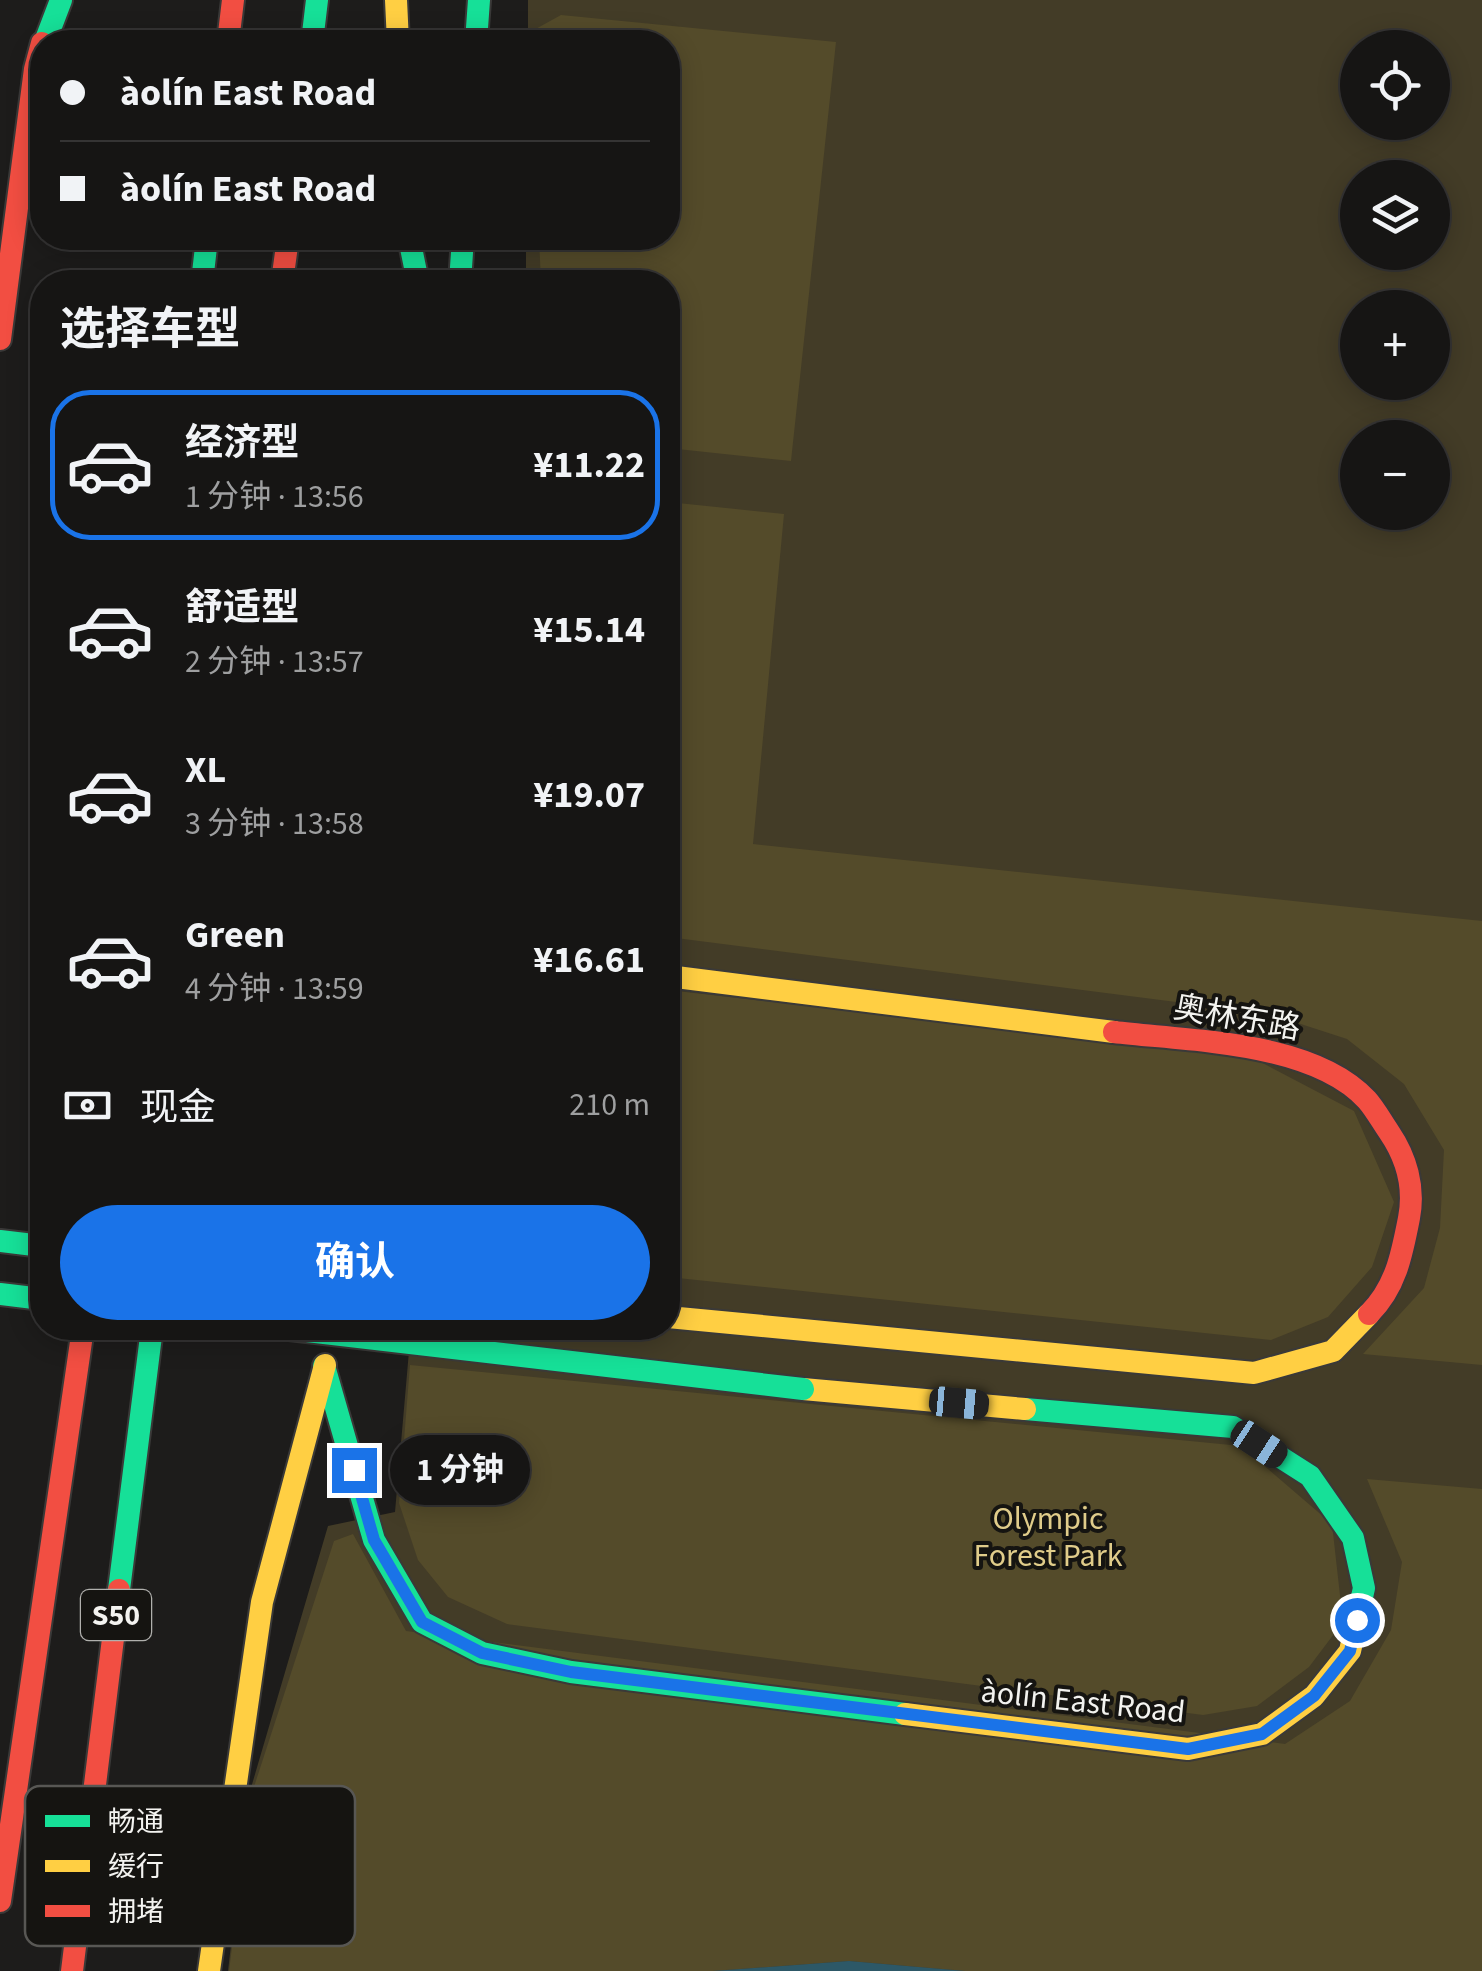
<!DOCTYPE html>
<html lang="zh">
<meta charset="utf-8">
<style>
:root{--surface:#161514;--page:#1f1e1d;--text:#f1f3f6;--muted:#9e9fa0;--line:#353434;--accent:#1a73e8}
body{margin:0;font-family:"Source Sans 3","Noto Sans SC",sans-serif;background:var(--page);color:var(--text);height:100vh;display:flex;flex-direction:column;font-size:38px;white-space:nowrap}
*{box-sizing:border-box;margin:0}
p{font-size:32px;color:var(--muted)}
.icon{flex:none;width:55px;height:55px;fill:none;stroke:currentColor;stroke-width:2;stroke-linecap:round;stroke-linejoin:round}
.map{position:relative;flex:1;overflow:hidden}
.drawer{position:absolute;left:30px;top:270px;width:650px;height:1070px;display:flex;flex-direction:column;background:var(--surface);border-radius:40px;box-shadow:0 5px 25px #0003,0 0 0 2px var(--line)}
.drawer>*{flex:none}
.top-card{position:absolute;left:30px;top:30px;width:650px;height:220px;border-radius:40px;box-shadow:0 5px 25px #0003,0 0 0 2px var(--line);display:grid;align-content:center;height:220px;padding:0 30px;background:var(--surface)}
.tools{position:absolute;left:1340px;top:30px;display:grid;gap:20px}
.tools a{display:grid;place-items:center;width:110px;height:110px;border-radius:50%;background:var(--surface);box-shadow:0 5px 25px #0003,0 0 0 2px var(--line);font-size:50px}
.end{position:absolute;width:45px;height:45px;margin:-22px;border:12px solid #1a73e8;background:#fff;box-shadow:0 0 0 5px #fff}
.from{border-radius:50%}
.bubble{position:absolute;height:70px;border-radius:35px;background:var(--surface);box-shadow:0 5px 25px #0003,0 0 0 2px var(--line);font-size:32px;font-weight:700;line-height:70px;text-align:center}
.car{position:absolute;width:30px;height:60px;margin:-30px -15px;border-radius:12px;box-shadow:0 0 8px 2px #0007;background:linear-gradient(#222 24%,#8ab4d8 0 40%,#222 0 76%,#8ab4d8 0 86%,#222 0)}
.top-card b{display:flex;align-items:center;gap:35px;height:95px;font-size:38px}
.top-card b+b{border-top:2px solid var(--line)}
.top-card i{width:25px;height:25px;background:var(--text)}
ul{padding:0;list-style:none}
li{display:flex;align-items:center;gap:30px;height:150px;margin:0 20px 15px;padding:0 10px;border:5px solid transparent;border-radius:40px}
li div{flex:1}
li b{display:block;font-size:38px}
li em{font-style:normal;font-weight:700}
li.on{border-color:var(--accent)}
li>.icon{width:90px;height:90px;stroke-width:1.5}
h2{padding:0 30px;font-size:45px;line-height:120px}
.pay{display:flex;align-items:center;gap:25px;height:110px;padding:0 30px;font-size:38px}
.pay p{margin-inline-start:auto}
.cta{display:flex;gap:20px;margin-top:auto;padding:20px 30px}
.cta a{flex:1;height:115px;border-radius:60px;background:var(--accent);color:#fff;font-size:40px;font-weight:700;line-height:115px;text-align:center}
.map>svg:first-child{display:block}
</style>
<div class="map">
<svg width="1482" height="1971" viewBox="0 0 1482 1971">
<rect width="100%" height="100%" fill="#1d1c1b"/>
<path fill="#433c27" fill-rule="evenodd" d="M528 0H1482V1971H228L248 1798 328 1526 395 1512 411 1328H668V282H526V238H668V42H528ZM1358 48H1432V122H1358ZM1358 178H1432V252H1358ZM1358 308H1432V382H1358ZM1358 438H1432V512H1358Z"/>
<path fill="#544b2a" d="M561 15 836 42 791 461 668 448V282H541L539 238H668V42H533L532 31Z
M668 502 784 514 753 844 1482 921V1365L1363 1354 1424 1288 1440 1228 1444 1150 1404 1084 1347 1039 1270 1014 668 937Z
M668 990 1251 1057 1354 1111 1394 1202 1372 1267 1328 1317 1271 1340 668 1277Z
M410 1365 1241 1446 1332 1524 1343 1622 1309 1667 1257 1706 1203 1715 507 1624 448 1597 418 1560 399 1503Z
M1367 1479 1482 1489V1971H965L849 1961 713 1971H229L251 1796 334 1541 353 1534 406 1631 1285 1744 1350 1701 1391 1630 1402 1562Z"/>
<path fill="#2d5867" d="M849 1961 965 1971H713Z"/>
<g fill="none" stroke-linecap="round" stroke-linejoin="round">
<g stroke="#3a3938" stroke-width="26">
<path id="fast" d="M45 42 61 0
M312 42 317 0
M476 42 479 0
M409 238 418 282
M202 282 207 238
M460 282 463 238
M0 1241 42 1246
M0 1294 42 1299
M324 1366 374 1540 422 1622 482 1653 571 1672 905 1714
M1025 1409 1233 1427 1310 1476 1353 1538 1364 1588 1356 1624
M119 1590 152 1328"/>
</g>
<g stroke="#3a3938" stroke-width="26">
<path id="slow" d="M396 0 398 42
M668 976 1114 1032
M668 1317 1254 1373 1333 1351 1369 1314
M803 1389 1025 1409
M905 1714 1188 1749 1262 1734 1314 1696 1350 1651 1356 1624
M209 1971 262 1602 325 1365"/>
</g>
<g stroke="#3a3938" stroke-width="26">
<path id="jam" d="M228 42 233 0
M282 282 288 238
M0 339 35 69 42 43
M1114 1032C1189 1041 1313 1041 1367 1100 1375 1109 1382 1122 1389 1132 1406 1157 1415 1187 1409 1218 1402 1254 1396 1287 1369 1314
M0 1901 83 1328
M72 1971 119 1590"/>
</g>
<use href="#fast" stroke="#16e098" stroke-width="22"/>
<use href="#slow" stroke="#ffcf43" stroke-width="22"/>
<use href="#jam" stroke="#f24e42" stroke-width="22"/>
<g stroke="#3a3938" stroke-width="26" stroke-linecap="butt">
<path id="fast-bridge" d="M281 1328 803 1389"/>
</g>
<use href="#fast-bridge" stroke="#16e098" stroke-width="22"/>
</g>
<g fill="none" stroke-linecap="round" stroke-linejoin="round">
<path stroke="#1a73e8" stroke-width="12" d="M354 1470 374 1540 422 1622 482 1653 571 1672 1188 1749 1262 1734 1314 1696 1350 1651 1357 1620"/>
</g>
<g text-anchor="middle" dominant-baseline="central" stroke-width="8" stroke-linejoin="round" paint-order="stroke">
<rect fill="#151411" stroke="#b0b0ad" stroke-width="2.5" x="81" y="1590" width="70" height="50" rx="8"/>
<g font-size="30" font-weight="bold" fill="#f3f3f0">
<text x="116" y="1615">S50</text>
</g>
<g font-size="32" fill="#f3f3f0" stroke="#151411">
<text transform="translate(1237 1018) rotate(10)">奥林东路</text>
<text transform="translate(1083 1702) rotate(6)">àolín East Road</text>
</g>
<g font-size="32" fill="#e0cc8a" stroke="#151411">
<text x="1048" y="1519">Olympic<tspan x="1048" dy="37">Forest Park</tspan></text>
</g>
</g>
<rect x="25" y="1786" width="330" height="160" rx="15" fill="#151411" stroke="#585754" stroke-width="2.5"/>
<rect x="45" y="1815" width="45" height="12" fill="#16e098"/>
<rect x="45" y="1860" width="45" height="12" fill="#ffcf43"/>
<rect x="45" y="1905" width="45" height="12" fill="#f24e42"/>
<g font-size="28" fill="#f3f3f0">
<text x="108" y="1831">畅通</text>
<text x="108" y="1876">缓行</text>
<text x="108" y="1921">拥堵</text>
</g>
</svg>
<div class="tools">
<a><svg class="icon" aria-label="locate" viewBox="0 0 24 24"><circle cx="12" cy="12" r="6"/><path d="M12 2v4M12 18v4M2 12h4M18 12h4"/></svg></a>
<a><svg class="icon" aria-label="layers" viewBox="0 0 24 24"><path d="M12 4l9 5-9 5-9-5zM3 14l9 5 9-5"/></svg></a>
<a>+</a>
<a>−</a>
</div>
<i class="end from" style="left:1357px;top:1620px"></i>
<i class="end" style="left:354px;top:1470px"></i>
<div class="bubble" style="left:390px;top:1435px;width:140px">1 分钟</div>
<i class="car" style="left:959px;top:1403px;rotate:95deg"></i>
<i class="car" style="left:1259px;top:1444px;rotate:123deg"></i>
<div class="top-card">
<b><i class="from"></i>àolín East Road</b>
<b><i></i>àolín East Road</b>
</div>
<section class="drawer">
<h2>选择车型</h2>
<ul>
<li class="on"><svg class="icon" aria-label="car" viewBox="0 0 24 24"><path d="M5 17H2v-5l4-1 3-4h7l3 4 3 1v5h-3M9 17h6M6 11h13"/><circle cx="7" cy="17" r="2"/><circle cx="17" cy="17" r="2"/></svg><div><b>经济型</b><p>1 分钟 · 13:56</p></div><em>¥11.22</em></li>
<li><svg class="icon" aria-label="car" viewBox="0 0 24 24"><path d="M5 17H2v-5l4-1 3-4h7l3 4 3 1v5h-3M9 17h6M6 11h13"/><circle cx="7" cy="17" r="2"/><circle cx="17" cy="17" r="2"/></svg><div><b>舒适型</b><p>2 分钟 · 13:57</p></div><em>¥15.14</em></li>
<li><svg class="icon" aria-label="car" viewBox="0 0 24 24"><path d="M5 17H2v-5l4-1 3-4h7l3 4 3 1v5h-3M9 17h6M6 11h13"/><circle cx="7" cy="17" r="2"/><circle cx="17" cy="17" r="2"/></svg><div><b>XL</b><p>3 分钟 · 13:58</p></div><em>¥19.07</em></li>
<li><svg class="icon" aria-label="car" viewBox="0 0 24 24"><path d="M5 17H2v-5l4-1 3-4h7l3 4 3 1v5h-3M9 17h6M6 11h13"/><circle cx="7" cy="17" r="2"/><circle cx="17" cy="17" r="2"/></svg><div><b>Green</b><p>4 分钟 · 13:59</p></div><em>¥16.61</em></li>
</ul>
<div class="pay"><svg class="icon" aria-label="cash" viewBox="0 0 24 24"><path d="M3 7h18v10H3z"/><circle cx="12" cy="12" r="2"/></svg>现金<p>210 m</p></div>
<div class="cta"><a>确认</a></div>
</section>
</div>
